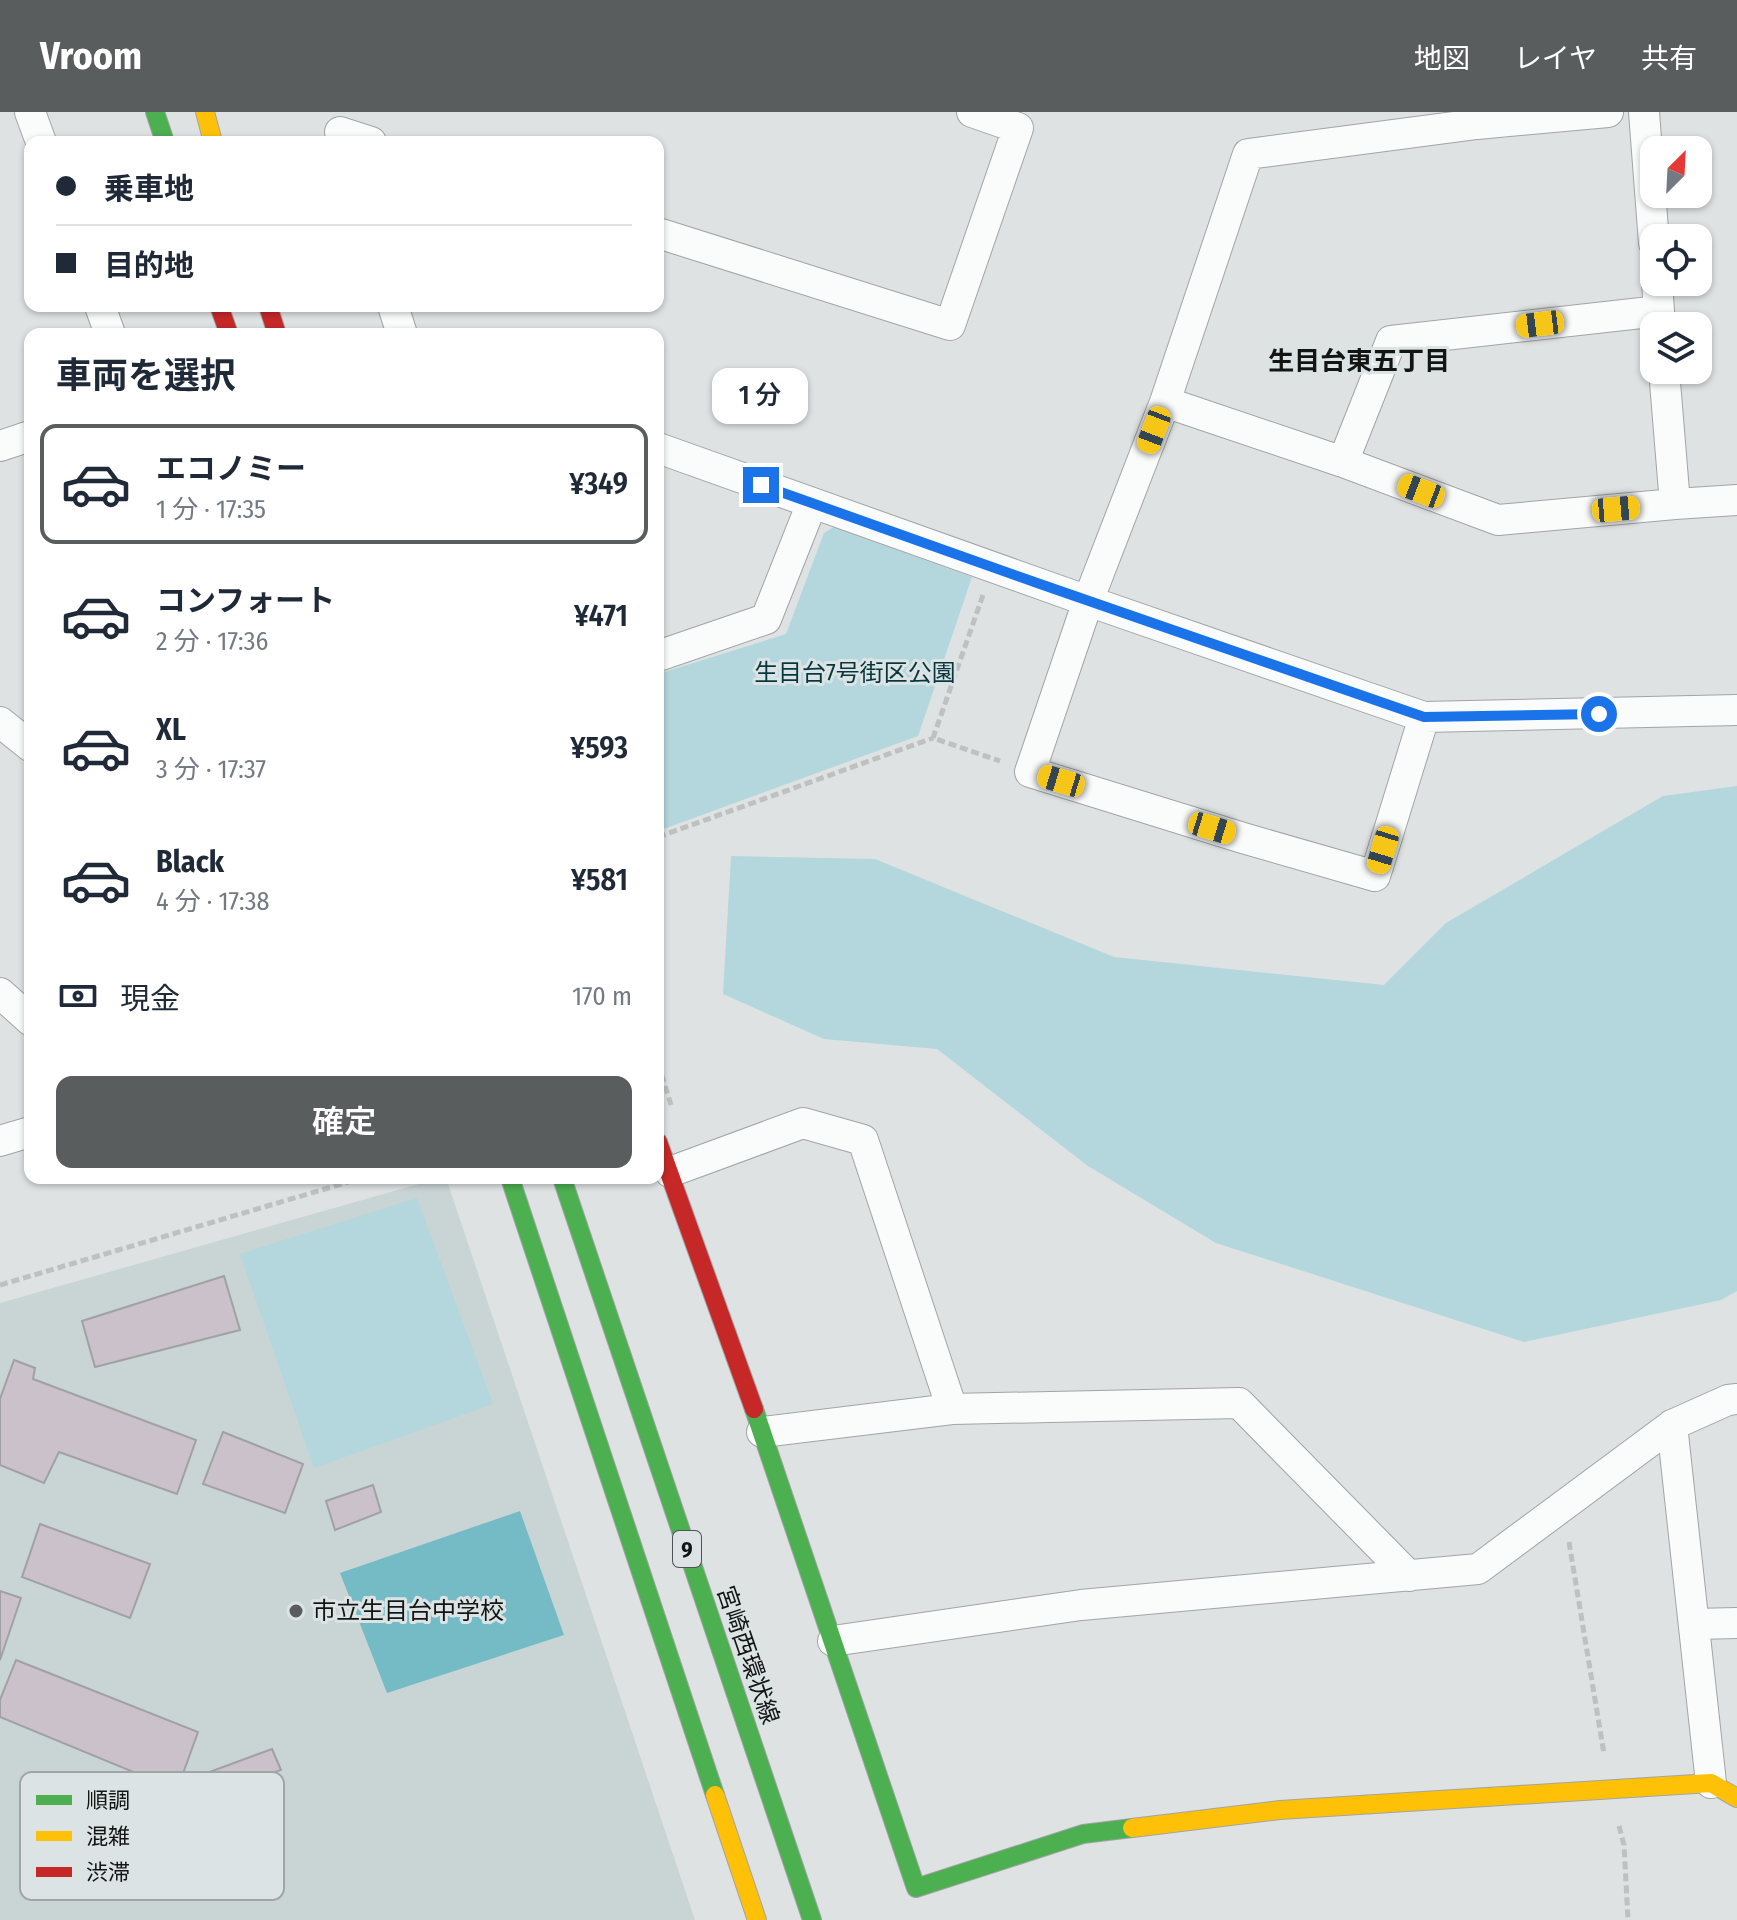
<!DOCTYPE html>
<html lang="ja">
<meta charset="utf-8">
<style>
:root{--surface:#fff;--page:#f2f2f3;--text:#1f2937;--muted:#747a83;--line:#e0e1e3;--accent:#5a5d5d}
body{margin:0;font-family:"Fira Sans Condensed","Noto Sans JP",sans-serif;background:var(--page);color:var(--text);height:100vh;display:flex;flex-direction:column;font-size:30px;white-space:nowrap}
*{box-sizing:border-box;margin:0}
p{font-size:26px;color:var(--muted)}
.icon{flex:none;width:44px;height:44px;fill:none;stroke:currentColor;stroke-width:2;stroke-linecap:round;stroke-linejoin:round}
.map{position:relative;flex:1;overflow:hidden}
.side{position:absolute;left:24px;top:216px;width:640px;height:856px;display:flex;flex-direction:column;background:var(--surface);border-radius:16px;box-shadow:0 2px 6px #0004}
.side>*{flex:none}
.top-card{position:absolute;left:24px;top:24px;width:640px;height:176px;border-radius:16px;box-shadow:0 2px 6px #0004;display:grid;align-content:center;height:176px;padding:0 32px;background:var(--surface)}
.needle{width:52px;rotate:24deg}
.fabs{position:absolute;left:1640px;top:24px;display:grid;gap:16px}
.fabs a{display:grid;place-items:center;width:72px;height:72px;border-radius:16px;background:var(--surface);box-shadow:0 2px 6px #0004;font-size:40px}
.end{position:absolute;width:36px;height:36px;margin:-18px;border:10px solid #1a73e8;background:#fff;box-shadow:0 0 0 4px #fff}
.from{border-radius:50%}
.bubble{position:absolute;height:56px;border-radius:16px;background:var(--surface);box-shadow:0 2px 6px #0004;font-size:26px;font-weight:600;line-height:56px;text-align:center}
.car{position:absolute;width:24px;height:48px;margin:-24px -12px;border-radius:10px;box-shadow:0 0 6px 2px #0007;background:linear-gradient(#f5c518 24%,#345 0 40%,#f5c518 0 76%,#345 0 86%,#f5c518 0)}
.top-card b{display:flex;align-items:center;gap:28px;height:76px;font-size:30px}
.top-card b+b{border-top:2px solid var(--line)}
.top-card i{width:20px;height:20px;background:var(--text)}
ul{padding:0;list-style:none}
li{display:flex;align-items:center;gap:24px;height:120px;margin:0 16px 12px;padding:0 16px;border:4px solid transparent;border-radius:16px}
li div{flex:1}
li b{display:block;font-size:30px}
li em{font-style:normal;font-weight:600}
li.on{border-color:var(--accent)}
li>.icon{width:72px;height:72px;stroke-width:1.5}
h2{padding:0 32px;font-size:36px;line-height:96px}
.pay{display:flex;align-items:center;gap:20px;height:88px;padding:0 32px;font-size:30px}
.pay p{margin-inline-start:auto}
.cta{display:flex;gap:16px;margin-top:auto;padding:16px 32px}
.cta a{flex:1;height:92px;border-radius:16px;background:var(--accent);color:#fff;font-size:32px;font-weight:600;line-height:92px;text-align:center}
header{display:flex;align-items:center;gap:48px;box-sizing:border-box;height:112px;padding:0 40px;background:var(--accent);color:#fff}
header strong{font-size:38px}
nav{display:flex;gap:44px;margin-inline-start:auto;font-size:28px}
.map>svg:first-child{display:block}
</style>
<header>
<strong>Vroom</strong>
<nav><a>地図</a><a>レイヤ</a><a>共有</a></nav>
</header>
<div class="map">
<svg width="1737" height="1808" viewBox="0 0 1737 1808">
<rect width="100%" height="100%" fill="#dee2e2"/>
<path fill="#c9d4d5" d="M440 1066H446L695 1808H0V1191Z"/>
<path fill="#b3d7dc" d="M834 415 972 465 918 624 658 719V562L786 522 824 421Z
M1737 674V1179L1721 1188 1524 1230 1216 1131 1088 1054 937 937 824 927 723 882 731 744 875 747 1114 845 1384 873 1446 811 1663 684Z
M417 1086 493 1292 314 1356 240 1142Z"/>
<path fill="#74bbc5" d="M520 1399 564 1523 387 1581 340 1461Z"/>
<path fill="#cbc1ca" stroke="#a0a1a2" stroke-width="2" d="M224 1164 240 1218 95 1255 82 1209Z
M14 1248 35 1256 33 1267 196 1328 177 1382 59 1340 44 1371 0 1353V1287Z
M223 1320 303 1352 285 1401 203 1372Z
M373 1373 381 1400 335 1418 326 1389Z
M40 1412 150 1452 130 1506 22 1465Z
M0 1479 21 1486 0 1548Z
M16 1548 198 1620 177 1678 0 1605V1588Z
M272 1637 281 1658 207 1683 201 1663Z"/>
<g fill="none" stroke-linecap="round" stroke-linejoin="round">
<g stroke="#a2a4a5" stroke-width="32">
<path id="street" d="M30 0 41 30
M1644 0 1654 131
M340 20 371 30
M658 121 950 213 1018 16 972 0
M1657 170 1660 214
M100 194 110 222
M393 194 402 222
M1664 258 1675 392
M1165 290 1343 350 1498 408 1675 392 1737 388
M0 334 30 324
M658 336 1088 489 1424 605 1737 598
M1343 350 1391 229 1659 199
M658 544 766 507 812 391
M1424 605 1375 764 1243 726 1030 660 1088 489 1165 290 1248 42 1477 12 1608 0
M0 610 30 634
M0 881 30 908
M0 1029 30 1020
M670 1060 803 1011 863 1028 952 1297
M1672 1313 1711 1671
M762 1320 952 1297 1239 1291 1409 1464
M1694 1512 1737 1511
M833 1529 1081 1493 1478 1457 1672 1313 1728 1288 1737 1287"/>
</g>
<g stroke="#a2a4a5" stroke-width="20">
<path id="fast" d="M155 0 165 30
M510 1066 715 1683
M562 1066 812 1808
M754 1297 916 1776 1083 1722 1132 1716"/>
</g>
<g stroke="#a2a4a5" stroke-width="20">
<path id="slow" d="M205 0 213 30
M715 1683 757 1808
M1132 1716 1280 1698 1711 1671 1737 1686"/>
</g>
<g stroke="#a2a4a5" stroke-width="20">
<path id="jam" d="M219 194 229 222
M268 194 277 222
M658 1030 754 1297"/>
</g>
<path stroke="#bfc0c0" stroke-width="5" stroke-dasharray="8 4" stroke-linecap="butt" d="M983 483 933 626 1000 649
M658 725 933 626
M658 951 672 996
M0 1173 362 1066
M1569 1430 1604 1642
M1619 1714 1624 1733 1628 1808"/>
<use href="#street" stroke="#fafbfb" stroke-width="30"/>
<use href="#fast" stroke="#4caf50" stroke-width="18"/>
<use href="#slow" stroke="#ffc107" stroke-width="18"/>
<use href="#jam" stroke="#c62828" stroke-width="18"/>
</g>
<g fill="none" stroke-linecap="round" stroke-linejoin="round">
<path stroke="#1a73e8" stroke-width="10" d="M761 373 1040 472 1424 605 1599 602"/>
</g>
<circle fill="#5a5d5d" stroke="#dce3e4" stroke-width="3" cx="296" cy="1499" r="8"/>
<g text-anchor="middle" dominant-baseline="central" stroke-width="6" stroke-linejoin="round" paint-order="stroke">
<rect fill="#dce3e4" stroke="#4f5353" stroke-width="2" x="673" y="1419" width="28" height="36" rx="6"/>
<g font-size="22" font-weight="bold" fill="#131515">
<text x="687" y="1437">9</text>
</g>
<g font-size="24" fill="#07373e" stroke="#dce3e4">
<text x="855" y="561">生目台7号街区公園</text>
</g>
<g font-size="24" fill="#131515" stroke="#dce3e4" text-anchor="start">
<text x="312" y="1499">市立生目台中学校</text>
</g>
<g font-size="24" fill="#131515" stroke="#dce3e4">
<text transform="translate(748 1543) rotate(71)">宮崎西環状線</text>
</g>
<g font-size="26" font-weight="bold" fill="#131515" stroke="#dce3e4">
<text x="1359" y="249">生目台東五丁目</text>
</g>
</g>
<rect x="20" y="1660" width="264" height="128" rx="12" fill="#dce3e4" stroke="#a0a5a6" stroke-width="2"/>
<rect x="36" y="1683" width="36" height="10" fill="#4caf50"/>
<rect x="36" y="1719" width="36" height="10" fill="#ffc107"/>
<rect x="36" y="1755" width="36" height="10" fill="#c62828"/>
<g font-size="22" fill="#131515">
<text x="86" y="1696">順調</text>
<text x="86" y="1732">混雑</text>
<text x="86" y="1768">渋滞</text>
</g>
</svg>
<div class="fabs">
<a><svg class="needle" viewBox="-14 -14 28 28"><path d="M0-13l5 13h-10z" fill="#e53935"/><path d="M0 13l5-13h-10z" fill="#747a83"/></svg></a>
<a><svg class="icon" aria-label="locate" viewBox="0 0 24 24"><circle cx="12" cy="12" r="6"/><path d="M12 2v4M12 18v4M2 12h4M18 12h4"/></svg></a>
<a><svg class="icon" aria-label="layers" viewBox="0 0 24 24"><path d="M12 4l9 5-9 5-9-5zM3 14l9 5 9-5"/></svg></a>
</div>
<i class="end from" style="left:1599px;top:602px"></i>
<i class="end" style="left:761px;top:373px"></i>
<div class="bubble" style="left:712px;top:256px;width:96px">1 分</div>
<i class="car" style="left:1540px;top:212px;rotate:263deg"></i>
<i class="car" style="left:1154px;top:318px;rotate:201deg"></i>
<i class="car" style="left:1421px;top:379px;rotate:291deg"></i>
<i class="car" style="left:1616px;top:397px;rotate:85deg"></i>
<i class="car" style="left:1061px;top:669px;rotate:287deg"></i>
<i class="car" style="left:1212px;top:716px;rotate:107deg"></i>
<i class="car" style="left:1383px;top:738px;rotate:197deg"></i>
<div class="top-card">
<b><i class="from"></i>乗車地</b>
<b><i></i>目的地</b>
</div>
<section class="side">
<h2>車両を選択</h2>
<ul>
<li class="on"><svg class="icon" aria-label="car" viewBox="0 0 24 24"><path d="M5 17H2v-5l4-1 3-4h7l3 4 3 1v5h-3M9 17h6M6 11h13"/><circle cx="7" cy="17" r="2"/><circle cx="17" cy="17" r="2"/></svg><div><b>エコノミー</b><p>1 分 · 17:35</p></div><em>¥349</em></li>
<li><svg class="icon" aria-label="car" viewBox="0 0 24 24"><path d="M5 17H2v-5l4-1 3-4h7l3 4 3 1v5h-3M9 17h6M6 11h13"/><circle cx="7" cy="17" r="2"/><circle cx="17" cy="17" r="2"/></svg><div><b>コンフォート</b><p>2 分 · 17:36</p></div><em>¥471</em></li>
<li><svg class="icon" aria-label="car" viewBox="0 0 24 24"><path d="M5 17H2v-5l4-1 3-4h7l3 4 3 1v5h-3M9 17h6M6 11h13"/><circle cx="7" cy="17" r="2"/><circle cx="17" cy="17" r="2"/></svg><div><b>XL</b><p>3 分 · 17:37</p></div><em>¥593</em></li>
<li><svg class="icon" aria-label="car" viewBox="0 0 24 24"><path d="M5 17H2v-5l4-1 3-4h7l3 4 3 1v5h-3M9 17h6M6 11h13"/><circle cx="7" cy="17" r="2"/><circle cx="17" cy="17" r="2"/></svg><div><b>Black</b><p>4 分 · 17:38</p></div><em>¥581</em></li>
</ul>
<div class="pay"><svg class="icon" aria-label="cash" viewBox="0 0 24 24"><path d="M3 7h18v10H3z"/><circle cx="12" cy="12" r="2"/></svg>現金<p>170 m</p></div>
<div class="cta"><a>確定</a></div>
</section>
</div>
